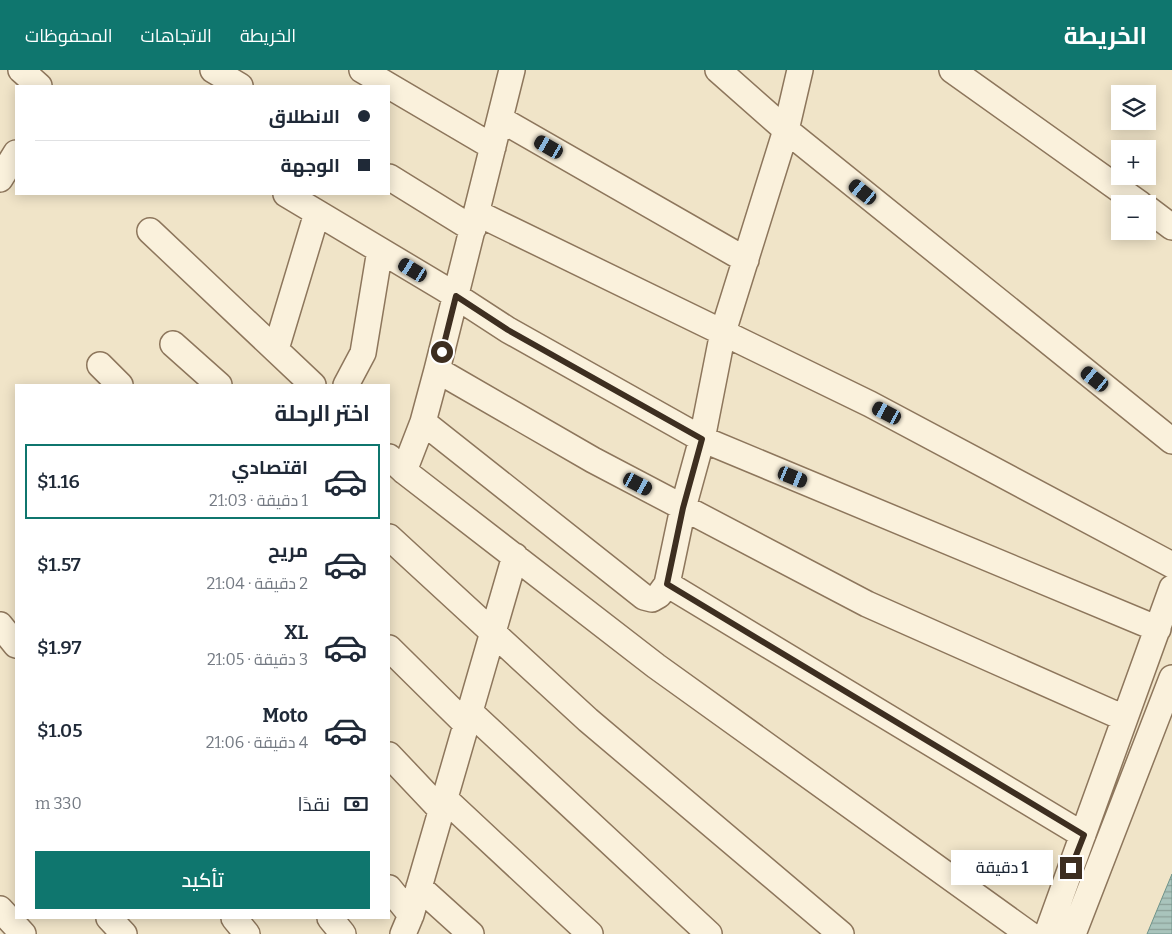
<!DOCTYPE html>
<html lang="ar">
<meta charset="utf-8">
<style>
:root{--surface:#fff;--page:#f2f2f3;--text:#1f2937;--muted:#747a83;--line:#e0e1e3;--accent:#0f766e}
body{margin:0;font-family:Bitter,Cairo,serif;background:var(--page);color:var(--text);direction:rtl;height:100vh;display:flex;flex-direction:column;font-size:19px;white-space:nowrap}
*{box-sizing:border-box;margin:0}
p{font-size:16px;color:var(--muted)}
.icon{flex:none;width:28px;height:28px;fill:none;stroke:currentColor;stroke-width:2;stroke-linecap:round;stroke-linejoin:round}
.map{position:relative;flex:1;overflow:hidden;direction:ltr}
.details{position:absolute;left:15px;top:314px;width:375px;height:535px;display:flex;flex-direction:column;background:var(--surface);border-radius:0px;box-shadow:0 2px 12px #0003;direction:rtl}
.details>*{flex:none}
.top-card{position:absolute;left:15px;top:15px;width:375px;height:110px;border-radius:0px;box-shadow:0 2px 12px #0003;direction:rtl;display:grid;align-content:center;height:110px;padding:0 20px;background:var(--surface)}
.controls{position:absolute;left:1111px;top:15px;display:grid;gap:10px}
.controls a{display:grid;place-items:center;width:45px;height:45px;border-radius:0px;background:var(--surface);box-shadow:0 2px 12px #0003;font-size:25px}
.end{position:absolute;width:22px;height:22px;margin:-11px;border:6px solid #3d2e20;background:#fff;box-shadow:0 0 0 2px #fff}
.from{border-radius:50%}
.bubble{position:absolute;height:35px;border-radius:0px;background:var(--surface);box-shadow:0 2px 12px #0003;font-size:16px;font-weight:600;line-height:35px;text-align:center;direction:rtl}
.car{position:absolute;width:15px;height:30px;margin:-15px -8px;border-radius:6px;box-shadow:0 0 4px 1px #0007;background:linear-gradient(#222 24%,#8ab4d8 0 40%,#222 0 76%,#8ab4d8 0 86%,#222 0)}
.top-card b{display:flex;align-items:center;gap:18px;height:48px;font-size:19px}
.top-card b+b{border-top:1px solid var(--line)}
.top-card i{width:12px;height:12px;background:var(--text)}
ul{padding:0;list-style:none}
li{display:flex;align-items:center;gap:15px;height:75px;margin:0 10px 8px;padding:0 10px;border:2px solid transparent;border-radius:0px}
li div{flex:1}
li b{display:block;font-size:19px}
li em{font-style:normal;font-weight:600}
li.selected{border-color:var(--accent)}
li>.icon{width:45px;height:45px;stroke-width:1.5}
h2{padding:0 20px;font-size:22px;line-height:60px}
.pay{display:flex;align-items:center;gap:12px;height:55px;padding:0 20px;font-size:19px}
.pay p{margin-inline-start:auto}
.button{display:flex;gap:10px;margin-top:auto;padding:10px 20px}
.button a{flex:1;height:58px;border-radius:0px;background:var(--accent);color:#fff;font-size:20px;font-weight:600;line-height:58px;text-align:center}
header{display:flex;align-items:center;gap:30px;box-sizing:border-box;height:70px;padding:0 25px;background:var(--accent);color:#fff}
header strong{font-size:24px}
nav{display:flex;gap:28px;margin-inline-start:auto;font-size:18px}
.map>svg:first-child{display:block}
</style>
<header>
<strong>الخريطة</strong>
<nav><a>الخريطة</a><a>الاتجاهات</a><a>المحفوظات</a></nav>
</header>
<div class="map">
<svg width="1172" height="864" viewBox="0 0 1172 864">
<defs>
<pattern id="water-rules" width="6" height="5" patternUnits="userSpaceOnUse" patternTransform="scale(1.25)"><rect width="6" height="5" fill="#a9c4bc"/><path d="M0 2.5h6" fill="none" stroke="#8ba098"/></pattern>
</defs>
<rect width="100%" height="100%" fill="#f0e4c8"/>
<path fill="url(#water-rules)" stroke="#6f938a" d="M1172 804V864H1147Z"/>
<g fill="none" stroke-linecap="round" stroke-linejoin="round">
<g stroke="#8d765c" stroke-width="28">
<path id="minor" d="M21 0 39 16
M213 0 240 16
M362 0 493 77
M718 0 786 60 1172 371
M952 0 1140 134
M500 49 746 190
M389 107 473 159
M0 109 16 83
M286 124 445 219 508 260 702 369 1158 559
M1148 139 1172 157
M477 143 870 334 1172 495
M150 161 313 315
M173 274 219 315
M276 279 317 143
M100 295 120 315
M437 300 593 390 867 534 1124 648
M346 315 363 283 380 180
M423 352 644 527 652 529 659 525 667 514 1083 765
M389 387 404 401 656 596 1029 864
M404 401 423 352 437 300 512 0
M389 467 588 650 841 864
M667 514 683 438 702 369 723 262 786 60 800 0
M0 555 16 575
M389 578 466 654
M470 642 709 864
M389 685 441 740
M445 729 590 864
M419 817 471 864
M389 818 411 845
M0 839 23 864
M109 848 124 864
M234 848 247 864
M330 848 343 864
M403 864 411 845 515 486
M1047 864 1172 518
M1073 864 1172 608"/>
</g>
<use href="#minor" stroke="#faf1dc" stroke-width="25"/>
</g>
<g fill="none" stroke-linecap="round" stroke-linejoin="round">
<path stroke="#3d2e20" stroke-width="6" d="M442 282 456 226 508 260 702 369 683 438 667 514 1084 765 1071 798"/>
</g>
</svg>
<div class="controls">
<a><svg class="icon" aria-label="layers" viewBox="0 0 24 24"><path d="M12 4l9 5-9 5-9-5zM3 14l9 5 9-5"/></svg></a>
<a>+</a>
<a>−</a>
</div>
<i class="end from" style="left:442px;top:282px"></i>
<i class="end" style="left:1071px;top:798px"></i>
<div class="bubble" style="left:951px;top:780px;width:102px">1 دقيقة</div>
<i class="car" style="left:549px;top:77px;rotate:300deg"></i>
<i class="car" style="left:863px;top:122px;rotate:309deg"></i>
<i class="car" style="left:413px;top:200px;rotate:301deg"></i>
<i class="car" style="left:1095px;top:309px;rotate:309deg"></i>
<i class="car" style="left:887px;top:343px;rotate:298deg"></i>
<i class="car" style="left:793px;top:407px;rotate:112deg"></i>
<i class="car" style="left:638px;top:414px;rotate:118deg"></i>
<div class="top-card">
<b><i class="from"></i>الانطلاق</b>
<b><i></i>الوجهة</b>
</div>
<section class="details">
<h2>اختر الرحلة</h2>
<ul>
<li class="selected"><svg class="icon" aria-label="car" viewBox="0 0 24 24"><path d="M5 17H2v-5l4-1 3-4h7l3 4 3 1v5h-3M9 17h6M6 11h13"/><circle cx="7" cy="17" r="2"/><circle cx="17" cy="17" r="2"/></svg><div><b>اقتصادي</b><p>1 دقيقة · 21:03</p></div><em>$1.16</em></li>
<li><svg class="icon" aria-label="car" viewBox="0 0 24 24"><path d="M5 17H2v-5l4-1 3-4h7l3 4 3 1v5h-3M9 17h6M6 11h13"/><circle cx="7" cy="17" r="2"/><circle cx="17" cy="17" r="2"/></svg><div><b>مريح</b><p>2 دقيقة · 21:04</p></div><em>$1.57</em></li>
<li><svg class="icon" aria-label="car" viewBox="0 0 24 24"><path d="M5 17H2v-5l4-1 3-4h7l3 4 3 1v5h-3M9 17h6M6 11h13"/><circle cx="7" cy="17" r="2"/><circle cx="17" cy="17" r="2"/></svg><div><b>XL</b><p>3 دقيقة · 21:05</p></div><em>$1.97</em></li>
<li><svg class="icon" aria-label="car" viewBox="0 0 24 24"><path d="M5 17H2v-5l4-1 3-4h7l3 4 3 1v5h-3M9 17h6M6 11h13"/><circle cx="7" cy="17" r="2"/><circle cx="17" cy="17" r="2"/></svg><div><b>Moto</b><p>4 دقيقة · 21:06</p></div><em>$1.05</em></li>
</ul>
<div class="pay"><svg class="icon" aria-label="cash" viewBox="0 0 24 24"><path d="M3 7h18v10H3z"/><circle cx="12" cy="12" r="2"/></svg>نقدًا<p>330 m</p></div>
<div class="button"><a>تأكيد</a></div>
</section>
</div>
